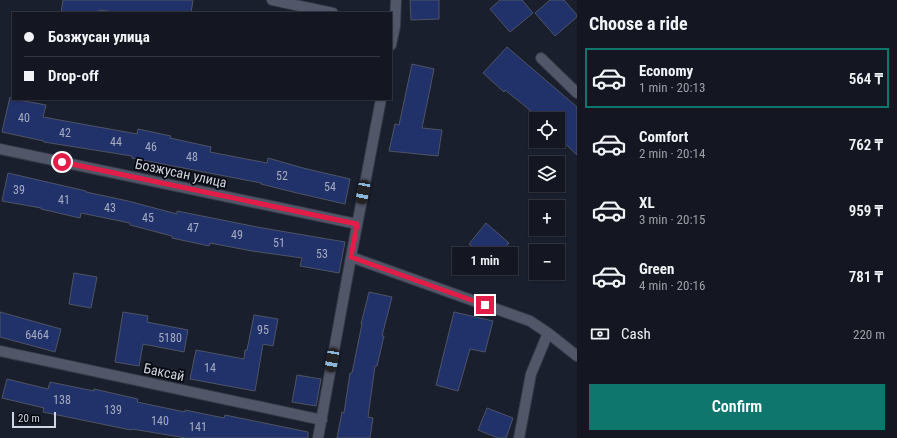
<!DOCTYPE html>
<meta charset="utf-8">
<style>
:root{--surface:#141722;--page:#1d202a;--text:#f1f3f6;--muted:#9d9fa5;--line:#333640;--accent:#0f766e}
body{margin:0;font-family:"Roboto Condensed",sans-serif;background:var(--page);color:var(--text);height:100vh;display:flex;flex-direction:column;font-size:15px;white-space:nowrap}
*{box-sizing:border-box;margin:0}
p{font-size:13px;color:var(--muted)}
.icon{flex:none;width:22px;height:22px;fill:none;stroke:currentColor;stroke-width:2;stroke-linecap:round;stroke-linejoin:round}
.map{position:relative;flex:1;overflow:hidden}
.panel{display:flex;flex-direction:column;background:var(--surface);width:320px}
.panel>*{flex:none}
.banner{position:absolute;left:12px;top:12px;width:380px;height:88px;border-radius:0px;box-shadow:0 1px 3px #0004,0 0 0 1px var(--line);display:grid;align-content:center;height:88px;padding:0 12px;background:var(--surface)}
.buttons{position:absolute;left:529px;top:112px;display:grid;gap:8px}
.buttons a{display:grid;place-items:center;width:36px;height:36px;border-radius:0px;background:var(--surface);box-shadow:0 1px 3px #0004,0 0 0 1px var(--line);font-size:20px}
.scale{position:absolute;left:12px;bottom:10px;width:44px;box-sizing:border-box;padding-left:4px;border:2px solid #d1d5df;border-top:0;font-size:11px;line-height:14px;white-space:nowrap;color:#d1d5df;-webkit-text-stroke:3px #070910;paint-order:stroke}
.end{position:absolute;width:18px;height:18px;margin:-9px;border:5px solid #e11d48;background:#fff;box-shadow:0 0 0 2px #fff}
.from{border-radius:50%}
.bubble{position:absolute;height:28px;border-radius:0px;background:var(--surface);box-shadow:0 1px 3px #0004,0 0 0 1px var(--line);font-size:13px;font-weight:600;line-height:28px;text-align:center}
.car{position:absolute;width:12px;height:24px;margin:-12px -6px;border-radius:5px;box-shadow:0 0 3px 1px #0007;background:linear-gradient(#222 24%,#8ab4d8 0 40%,#222 0 76%,#8ab4d8 0 86%,#222 0)}
.banner b{display:flex;align-items:center;gap:14px;height:38px;font-size:15px}
.banner b+b{border-top:1px solid var(--line)}
.banner i{width:10px;height:10px;background:var(--text)}
ul{padding:0;list-style:none}
li{display:flex;align-items:center;gap:12px;height:60px;margin:0 8px 6px;padding:0 4px;border:2px solid transparent;border-radius:0px}
li div{flex:1}
li b{display:block;font-size:15px}
li em{font-style:normal;font-weight:600}
li.on{border-color:var(--accent)}
li>.icon{width:36px;height:36px;stroke-width:1.5}
h2{padding:0 12px;font-size:18px;line-height:48px}
.pay{display:flex;align-items:center;gap:10px;height:44px;padding:0 12px;font-size:15px}
.pay p{margin-inline-start:auto}
.primary-button{display:flex;gap:8px;margin-top:auto;padding:8px 12px}
.primary-button a{flex:1;height:46px;border-radius:0px;background:var(--accent);color:#fff;font-size:16px;font-weight:600;line-height:46px;text-align:center}
main{display:flex;flex:1;min-height:0}
.map>svg:first-child{display:block}
</style>
<main>
<div class="map">
<svg width="577" height="438" viewBox="0 0 577 438">
<rect width="100%" height="100%" fill="#1a1f2e"/>
<path fill="#213169" stroke="#4e5466" d="M63 0H193L191 13H121L99 10 98 13H61Z
M410 0H439V19L411 20Z
M500 0H522L533 13 510 32 490 9Z
M550 0H564L577 15V17L555 36 535 13Z
M507 47 577 107V155L558 137V119H541L505 90 504 92 483 73Z
M412 64 434 69 422 128 442 130 438 156 389 151 395 124 399 125Z
M10 97 13 99 46 105 43 117 137 134 138 129 171 136 170 138 211 147 210 152 267 163 268 158 303 168 350 179 345 204 297 193 261 184V183L132 158V156L44 142V141L2 132Z
M8 173 86 191V192L128 201 177 214V211L257 227 345 242 339 273 300 266 302 258 252 251 210 243 209 246 172 238V236L130 225V223L81 213 80 218 41 209V208L2 201Z
M486 223 509 243 492 263 469 244Z
M74 273 97 277 91 308 69 304Z
M369 292 392 297 382 336H384L377 366H375L368 417 373 418 370 438H337L342 412 344 413 350 373H352L362 324H361Z
M0 312 61 329 55 352 0 337Z
M123 312 148 316 147 322 188 330 184 352 143 344 139 366 115 362Z
M454 312 493 321 485 352 470 349 458 391 436 385Z
M254 315 278 319 273 346 263 344 255 391 190 379 196 350 244 359 245 350H247Z
M297 375 321 379 316 406 292 402Z
M7 379 48 389 50 382 94 391V389L138 399 137 402 185 412V410L224 418 225 415 308 432V438H186L132 429 131 430 43 412 44 408 2 398Z
M487 408 513 418 506 438H498L478 430Z"/>
<g fill="none" stroke-linecap="round" stroke-linejoin="round">
<g stroke="#363a46" stroke-width="12">
<path id="minor" d="M272 0 333 13
M391 45 395 26 396 0
M541 58 577 93
M0 149 357 224
M351 257 530 321 548 333 577 356
M0 351 322 420
M318 438 351 257 381 99
M519 438 531 374 548 333"/>
</g>
<use href="#minor" stroke="#515769" stroke-width="10"/>
</g>
<g fill="none" stroke-linecap="round" stroke-linejoin="round">
<path stroke="#e11d48" stroke-width="5" d="M62 162 357 224 351 257 485 305"/>
</g>
<g text-anchor="middle" dominant-baseline="central" stroke-width="3.5" stroke-linejoin="round" paint-order="stroke">
<g font-size="12" fill="#a5acc2">
<text x="24" y="118">40</text>
<text x="65" y="133">42</text>
<text x="116" y="142">44</text>
<text x="151" y="147">46</text>
<text x="192" y="157">48</text>
<text x="282" y="176">52</text>
<text x="330" y="187">54</text>
<text x="19" y="190">39</text>
<text x="64" y="200">41</text>
<text x="110" y="208">43</text>
<text x="148" y="218">45</text>
<text x="193" y="228">47</text>
<text x="237" y="235">49</text>
<text x="279" y="243">51</text>
<text x="322" y="254">53</text>
<text x="263" y="330">95</text>
<text x="37" y="335">6464</text>
<text x="170" y="338">5180</text>
<text x="210" y="368">14</text>
<text x="62" y="400">138</text>
<text x="113" y="410">139</text>
<text x="160" y="421">140</text>
<text x="198" y="427">141</text>
</g>
<g font-size="14" fill="#d1d5df" stroke="#070910">
<text transform="translate(181 173) rotate(12)">Бозжусан улица</text>
<text transform="translate(164 372) rotate(12)">Баксай</text>
</g>
</g>
</svg>
<div class="buttons">
<a><svg class="icon" aria-label="locate" viewBox="0 0 24 24"><circle cx="12" cy="12" r="6"/><path d="M12 2v4M12 18v4M2 12h4M18 12h4"/></svg></a>
<a><svg class="icon" aria-label="layers" viewBox="0 0 24 24"><path d="M12 4l9 5-9 5-9-5zM3 14l9 5 9-5"/></svg></a>
<a>+</a>
<a>−</a>
</div>
<div class="scale">20 m</div>
<i class="end from" style="left:62px;top:162px"></i>
<i class="end" style="left:485px;top:305px"></i>
<div class="bubble" style="left:452px;top:247px;width:66px">1 min</div>
<i class="car" style="left:363px;top:192px;rotate:191deg"></i>
<i class="car" style="left:332px;top:360px;rotate:190deg"></i>
<div class="banner">
<b><i class="from"></i>Бозжусан улица</b>
<b><i></i>Drop-off</b>
</div>
</div>
<section class="panel">
<h2>Choose a ride</h2>
<ul>
<li class="on"><svg class="icon" aria-label="car" viewBox="0 0 24 24"><path d="M5 17H2v-5l4-1 3-4h7l3 4 3 1v5h-3M9 17h6M6 11h13"/><circle cx="7" cy="17" r="2"/><circle cx="17" cy="17" r="2"/></svg><div><b>Economy</b><p>1 min · 20:13</p></div><em>564 ₸</em></li>
<li><svg class="icon" aria-label="car" viewBox="0 0 24 24"><path d="M5 17H2v-5l4-1 3-4h7l3 4 3 1v5h-3M9 17h6M6 11h13"/><circle cx="7" cy="17" r="2"/><circle cx="17" cy="17" r="2"/></svg><div><b>Comfort</b><p>2 min · 20:14</p></div><em>762 ₸</em></li>
<li><svg class="icon" aria-label="car" viewBox="0 0 24 24"><path d="M5 17H2v-5l4-1 3-4h7l3 4 3 1v5h-3M9 17h6M6 11h13"/><circle cx="7" cy="17" r="2"/><circle cx="17" cy="17" r="2"/></svg><div><b>XL</b><p>3 min · 20:15</p></div><em>959 ₸</em></li>
<li><svg class="icon" aria-label="car" viewBox="0 0 24 24"><path d="M5 17H2v-5l4-1 3-4h7l3 4 3 1v5h-3M9 17h6M6 11h13"/><circle cx="7" cy="17" r="2"/><circle cx="17" cy="17" r="2"/></svg><div><b>Green</b><p>4 min · 20:16</p></div><em>781 ₸</em></li>
</ul>
<div class="pay"><svg class="icon" aria-label="cash" viewBox="0 0 24 24"><path d="M3 7h18v10H3z"/><circle cx="12" cy="12" r="2"/></svg>Cash<p>220 m</p></div>
<div class="primary-button"><a>Confirm</a></div>
</section>
</main>
